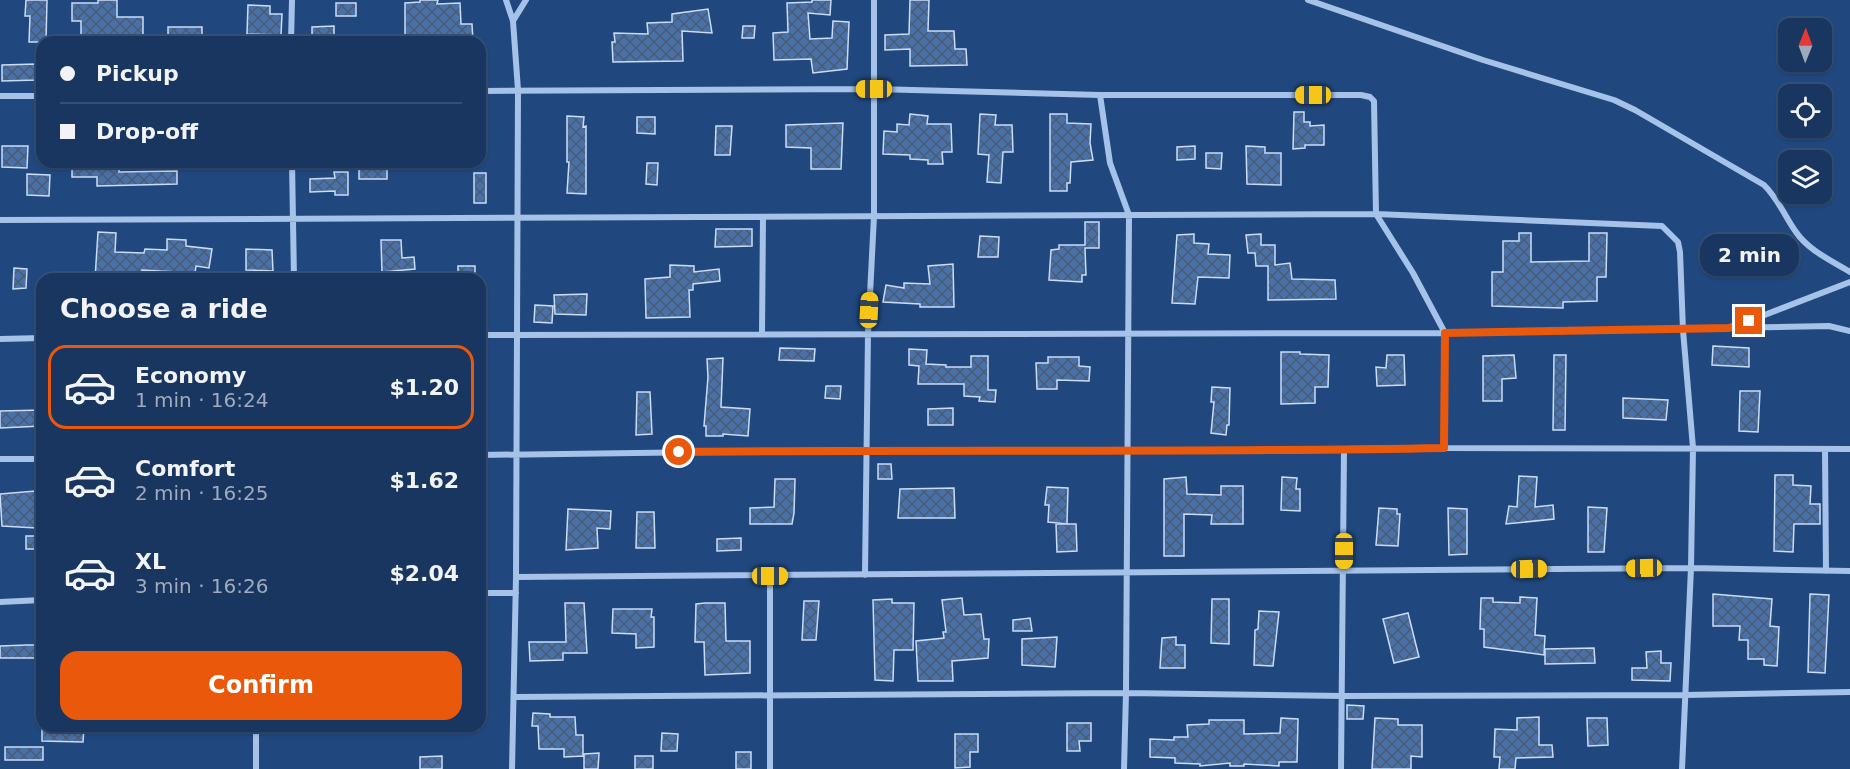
<!DOCTYPE html>
<meta charset="utf-8">
<style>
:root{--surface:#18365f;--page:#213e65;--text:#f1f3f6;--muted:#9fabbd;--line:#365074;--accent:#ea580c}
body{margin:0;font-family:"DejaVu Sans",sans-serif;background:var(--page);color:var(--text);height:100vh;display:flex;flex-direction:column;font-size:22px;white-space:nowrap}
*{box-sizing:border-box;margin:0}
p{font-size:20px;color:var(--muted)}
.icon{flex:none;width:33px;height:33px;fill:none;stroke:currentColor;stroke-width:2;stroke-linecap:round;stroke-linejoin:round}
.map{position:relative;flex:1;overflow:hidden}
.drawer{position:absolute;left:36px;top:273px;width:450px;height:459px;display:flex;flex-direction:column;background:var(--surface);border-radius:18px;box-shadow:0 2px 4px #0004,0 0 0 2px var(--line)}
.drawer>*{flex:none}
.guide{position:absolute;left:36px;top:36px;width:450px;height:132px;border-radius:18px;box-shadow:0 2px 4px #0004,0 0 0 2px var(--line);display:grid;align-content:center;height:132px;padding:0 24px;background:var(--surface)}
.needle{width:39px;rotate:1deg}
.controls{position:absolute;left:1778px;top:18px;display:grid;gap:12px}
.controls a{display:grid;place-items:center;width:54px;height:54px;border-radius:12px;background:var(--surface);box-shadow:0 2px 4px #0004,0 0 0 2px var(--line);font-size:30px}
.end{position:absolute;width:27px;height:27px;margin:-14px;border:8px solid #ea580c;background:#fff;box-shadow:0 0 0 3px #fff}
.from{border-radius:50%}
.bubble{position:absolute;height:42px;border-radius:18px;background:var(--surface);box-shadow:0 2px 4px #0004,0 0 0 2px var(--line);font-size:20px;font-weight:700;line-height:42px;text-align:center}
.car{position:absolute;width:18px;height:36px;margin:-18px -9px;border-radius:8px;box-shadow:0 0 4px 2px #0007;background:linear-gradient(#f5c518 24%,#345 0 40%,#f5c518 0 76%,#345 0 86%,#f5c518 0)}
.guide b{display:flex;align-items:center;gap:21px;height:57px;font-size:22px}
.guide b+b{border-top:2px solid var(--line)}
.guide i{width:15px;height:15px;background:var(--text)}
ul{padding:0;list-style:none}
li{display:flex;align-items:center;gap:18px;height:84px;margin:0 12px 9px;padding:0 12px;border:3px solid transparent;border-radius:18px}
li div{flex:1}
li b{display:block;font-size:22px}
li em{font-style:normal;font-weight:700}
li.active{border-color:var(--accent)}
li>.icon{width:54px;height:54px;stroke-width:1.5}
h2{padding:0 24px;font-size:27px;line-height:72px}
.action{display:flex;gap:12px;margin-top:auto;padding:12px 24px}
.action a{flex:1;height:69px;border-radius:18px;background:var(--accent);color:#fff;font-size:24px;font-weight:700;line-height:69px;text-align:center}
.map>svg:first-child{display:block}
</style>
<div class="map">
<svg width="1850" height="769" viewBox="0 0 1850 769">
<defs>
<pattern id="building-cross-hatch" width="8" height="8" patternUnits="userSpaceOnUse" patternTransform="scale(1.5)"><rect width="8" height="8" fill="#4971a9"/><path d="M0 0l8 8M0 8l8-8" fill="none" stroke="#4b5b71"/></pattern>
</defs>
<rect width="100%" height="100%" fill="#20487f"/>
<path fill="url(#building-cross-hatch)" stroke="#c9dcf6" stroke-width="1.5" d="M26 0H47L46 42H29L30 16H25Z
M98 0H117V17H143V35L81 37V21H72V3H98Z
M420 0H438L437 4 460 3 461 24H472L473 42H407V40H405V3L420 2Z
M812 0H831L830 15 808 13 810 39 832 38 833 21 849 22 847 69 813 73 811 59 774 60 773 33 788 32 787 3 812 2Z
M910 0H929L928 31H954L955 49H966L967 65 910 66V49L885 50V35L909 34Z
M336 3H356V16H336Z
M248 5 270 6V14H282L281 35 247 34Z
M708 9 712 33 682 31 683 61 613 62 612 42H615L614 33 648 34 647 23 672 22V14Z
M334 26V42H312V27Z
M743 26H755L754 38H742Z
M168 27H202V41H168Z
M36 64 37 80 2 81V65Z
M1294 112H1304V122H1310V126L1324 125V145H1305V148L1293 149Z
M910 114 928 116 927 124H951L952 152H942L943 164H928V160L910 159V155L883 154 884 131 897 132V124L909 125Z
M980 114 996 115 995 125H1012L1013 152H1003L1001 183 987 182 989 155 978 154Z
M1050 114H1067V123L1091 124 1090 143 1093 160 1071 162 1070 183H1067V191H1050Z
M567 116 584 117 583 127 586 126V194L567 193 569 162H567Z
M637 117H655V134L637 133Z
M843 123 841 169H811V148L786 147V125Z
M716 126H732L730 155H715Z
M2 146H28L27 168 2 167Z
M1195 146V159L1177 160V147Z
M1246 146 1265 147V153H1281V185L1247 184Z
M1206 153H1222L1221 169 1206 168Z
M72 162H115V166H119V172L177 171V184L97 186V177H72Z
M647 163H658L657 185 646 184Z
M359 167H387V179H359Z
M334 172H348V195H335V191L310 192V179L335 178Z
M474 173H486V203H474Z
M27 174 50 175 49 196 27 195Z
M1085 222H1099V248H1085L1086 275H1082V282L1049 280 1051 250 1059 249V245H1085Z
M716 229H752V246L715 247Z
M98 232 116 233 115 252 144 253 145 249 167 250V239L186 240V246L212 249 209 268 196 266 195 273 142 270 141 279H95Z
M1519 233H1531V262L1589 261V233H1607L1606 277H1597V301L1563 302V308L1492 306V272H1503V241H1519Z
M1194 234V243L1209 244 1208 254 1230 255 1229 278 1198 277 1195 304 1172 303 1177 235Z
M1261 234V245H1275V265L1290 263 1292 279 1335 280 1336 299 1268 300V266H1256L1255 253H1248L1246 235Z
M980 236 999 237 998 257H978Z
M381 240H401L402 258 414 257 415 269 382 272Z
M246 249 272 250 273 271 246 270Z
M953 264 954 307H920V304L883 302 886 285 904 288V283L930 284 928 266Z
M670 265 694 266V272L719 269 720 281 693 284V290H689L690 317 646 318 645 279 670 277Z
M458 266H475V279H458Z
M14 268 27 269 26 288 13 289Z
M587 294 586 315 555 314 554 295Z
M535 305 553 306 552 323 534 322Z
M1713 346 1749 348V367L1712 365Z
M780 348 815 349 814 361 779 360Z
M909 349 927 350 926 364 946 365V367H971V356H988V390H996L995 402 979 401 980 397 964 396V384H918L919 366 909 365Z
M1281 352H1300V354L1329 355 1328 387H1315V403L1281 404Z
M1387 355H1404L1405 385 1377 386 1376 367 1386 368Z
M1514 355 1516 378 1502 379V401H1483V356Z
M1554 355H1566L1565 430H1553Z
M1048 357H1079V366L1090 367 1089 381 1057 380V389H1037L1036 363H1048Z
M723 358 721 407 750 409 748 436 723 434V436H706V426H704L708 377 707 359Z
M826 386H841L840 399 825 398Z
M1212 387 1230 388 1229 425H1227L1226 435 1211 433 1214 402H1211Z
M1740 391H1760L1758 432 1739 431Z
M637 392H650L652 434 636 435Z
M1623 398 1668 400 1666 420 1623 418Z
M953 408V425H928V409Z
M42 410V426L0 428V411Z
M878 464H891L892 479H878Z
M1775 475H1793V485L1811 486 1810 504H1820V524H1794L1793 552 1774 551Z
M1519 476 1537 477 1535 507 1553 505 1554 519 1506 524 1509 506 1517 507Z
M1186 477 1187 494 1221 495V486H1243V524H1211L1212 515 1184 514V556H1164V479Z
M1282 477 1297 478 1296 489H1300V511L1281 510Z
M775 479H795L794 513 792 524H750V508L774 507Z
M1047 487 1068 488 1067 524 1048 522 1049 505H1045Z
M954 488 955 518H898L900 489Z
M35 491 36 528 2 526 0 494Z
M1588 507 1607 508 1604 552H1588Z
M1379 508 1397 509V514H1400L1398 546 1376 545Z
M1448 508 1467 509V554L1449 555Z
M568 509 611 511 610 529 597 528 598 548 566 550Z
M637 512H654L655 548H636Z
M1056 524H1076L1077 551 1057 552Z
M26 536H42V549H26Z
M741 538V550L717 551V539Z
M1713 594 1772 599 1770 626 1779 627 1777 666 1764 665V659H1748V640H1739L1740 626H1713Z
M1810 594 1829 595 1825 673 1808 672Z
M1520 597 1537 598 1535 635 1545 636 1544 655 1484 647V629H1480L1481 598H1493V602L1520 603Z
M962 598 964 615 981 614 984 639H989L988 658 952 661 953 681H918L916 641 944 638 943 632H946L942 600Z
M892 599V603H914L913 650H894L893 681 875 680 873 600Z
M1212 599H1229V644L1211 643Z
M804 601H819L816 640H802Z
M565 603H584L587 653H563V660L530 661 529 642H566Z
M705 603H725L726 641H750V673L705 675 704 642H695L696 604Z
M613 609H652L651 617H654V647L636 648V634L612 633Z
M1259 611 1279 612 1273 666 1254 665 1255 630 1258 629Z
M1408 613 1419 657 1394 663 1383 619Z
M1030 618 1032 631H1013V620Z
M1057 637 1055 667 1022 665V639Z
M1176 637V645H1185V668H1160L1162 638Z
M27 645H42V658H0V646Z
M1594 648 1595 663 1545 664V649Z
M1661 651V663H1671L1670 681 1632 680V668H1647L1646 652Z
M1347 705 1364 706 1363 719H1347Z
M533 713 550 714V717H575L576 735H583V756L564 757V749H539L538 726H532Z
M1539 717V745H1552L1553 757 1516 758 1515 769H1499L1500 757H1494L1495 729 1517 730V718Z
M1281 718 1298 719 1297 762H1279V766L1244 764V766H1230V763L1200 766V764L1175 763V758L1150 757V739L1174 740V737H1188L1187 725 1209 724V720H1244V734L1280 733Z
M1375 718 1398 719V725H1422V757L1411 756V769H1372Z
M1587 718H1607L1608 745 1588 746Z
M1067 723H1091V741H1079L1080 751H1067Z
M65 728 84 729 83 742 42 741V729L65 730Z
M662 733 678 734 677 751H661Z
M955 734H978V752H970V767L955 768Z
M5 747H43V760H5Z
M736 752H751V769H736Z
M599 753 598 769H584V754Z
M442 756V769H420V757Z
M635 756H653V769H635Z"/>
<g fill="none" stroke-linecap="round" stroke-linejoin="round">
<path stroke="#a5c2e8" stroke-width="6" d="M506 0 513 21 518 90 516 577 512 769
M1308 0 1483 60 1614 100 1635 110 1764 185C1779 200 1784 215 1796 232 1808 250 1832 261 1850 272
M513 21 526 0
M291 42 292 0
M480 91 874 89 1100 95H1361L1370 97 1374 101 1376 214 1413 273 1445 333 1444 448
M1100 95 1110 163 1129 215 1126 693 1124 769
M0 96H42
M292 162 294 279
M0 220 1376 214 1662 226 1678 242 1680 252 1683 330 1693 448 1691 568 1682 769
M1736 326 1850 282
M762 333 763 217
M480 335 1445 333 1829 326 1850 331
M0 339 42 338
M1825 449 1826 571
M480 455 866 450 1127 451 1444 448 1850 449
M0 459H42
M865 575 868 334 874 216V0
M770 576V769
M516 577 1691 568 1850 571
M480 593H516
M0 602 42 600
M515 697 1126 693 1343 696 1686 695 1850 692
M256 726V769
M1341 769 1344 450"/>
</g>
<g fill="none" stroke-linecap="round" stroke-linejoin="round">
<path stroke="#ea580c" stroke-width="8" d="M679 452C934 449 1189 453 1444 448L1445 333 1729 328 1749 321"/>
</g>
</svg>
<div class="controls">
<a><svg class="needle" viewBox="-14 -14 28 28"><path d="M0-13l5 13h-10z" fill="#e53935"/><path d="M0 13l5-13h-10z" fill="#9fabbd"/></svg></a>
<a><svg class="icon" aria-label="locate" viewBox="0 0 24 24"><circle cx="12" cy="12" r="6"/><path d="M12 2v4M12 18v4M2 12h4M18 12h4"/></svg></a>
<a><svg class="icon" aria-label="layers" viewBox="0 0 24 24"><path d="M12 4l9 5-9 5-9-5zM3 14l9 5 9-5"/></svg></a>
</div>
<i class="end from" style="left:679px;top:452px"></i>
<i class="end" style="left:1749px;top:321px"></i>
<div class="bubble" style="left:1700px;top:234px;width:99px">2 min</div>
<i class="car" style="left:874px;top:89px;rotate:270deg"></i>
<i class="car" style="left:1313px;top:95px;rotate:270deg"></i>
<i class="car" style="left:869px;top:310px;rotate:3deg"></i>
<i class="car" style="left:1344px;top:551px;rotate:180deg"></i>
<i class="car" style="left:1644px;top:568px;rotate:269deg"></i>
<i class="car" style="left:1529px;top:569px;rotate:89deg"></i>
<i class="car" style="left:770px;top:576px;rotate:90deg"></i>
<div class="guide">
<b><i class="from"></i>Pickup</b>
<b><i></i>Drop-off</b>
</div>
<section class="drawer">
<h2>Choose a ride</h2>
<ul>
<li class="active"><svg class="icon" aria-label="car" viewBox="0 0 24 24"><path d="M5 17H2v-5l4-1 3-4h7l3 4 3 1v5h-3M9 17h6M6 11h13"/><circle cx="7" cy="17" r="2"/><circle cx="17" cy="17" r="2"/></svg><div><b>Economy</b><p>1 min · 16:24</p></div><em>$1.20</em></li>
<li><svg class="icon" aria-label="car" viewBox="0 0 24 24"><path d="M5 17H2v-5l4-1 3-4h7l3 4 3 1v5h-3M9 17h6M6 11h13"/><circle cx="7" cy="17" r="2"/><circle cx="17" cy="17" r="2"/></svg><div><b>Comfort</b><p>2 min · 16:25</p></div><em>$1.62</em></li>
<li><svg class="icon" aria-label="car" viewBox="0 0 24 24"><path d="M5 17H2v-5l4-1 3-4h7l3 4 3 1v5h-3M9 17h6M6 11h13"/><circle cx="7" cy="17" r="2"/><circle cx="17" cy="17" r="2"/></svg><div><b>XL</b><p>3 min · 16:26</p></div><em>$2.04</em></li>
</ul>
<div class="action"><a>Confirm</a></div>
</section>
</div>
